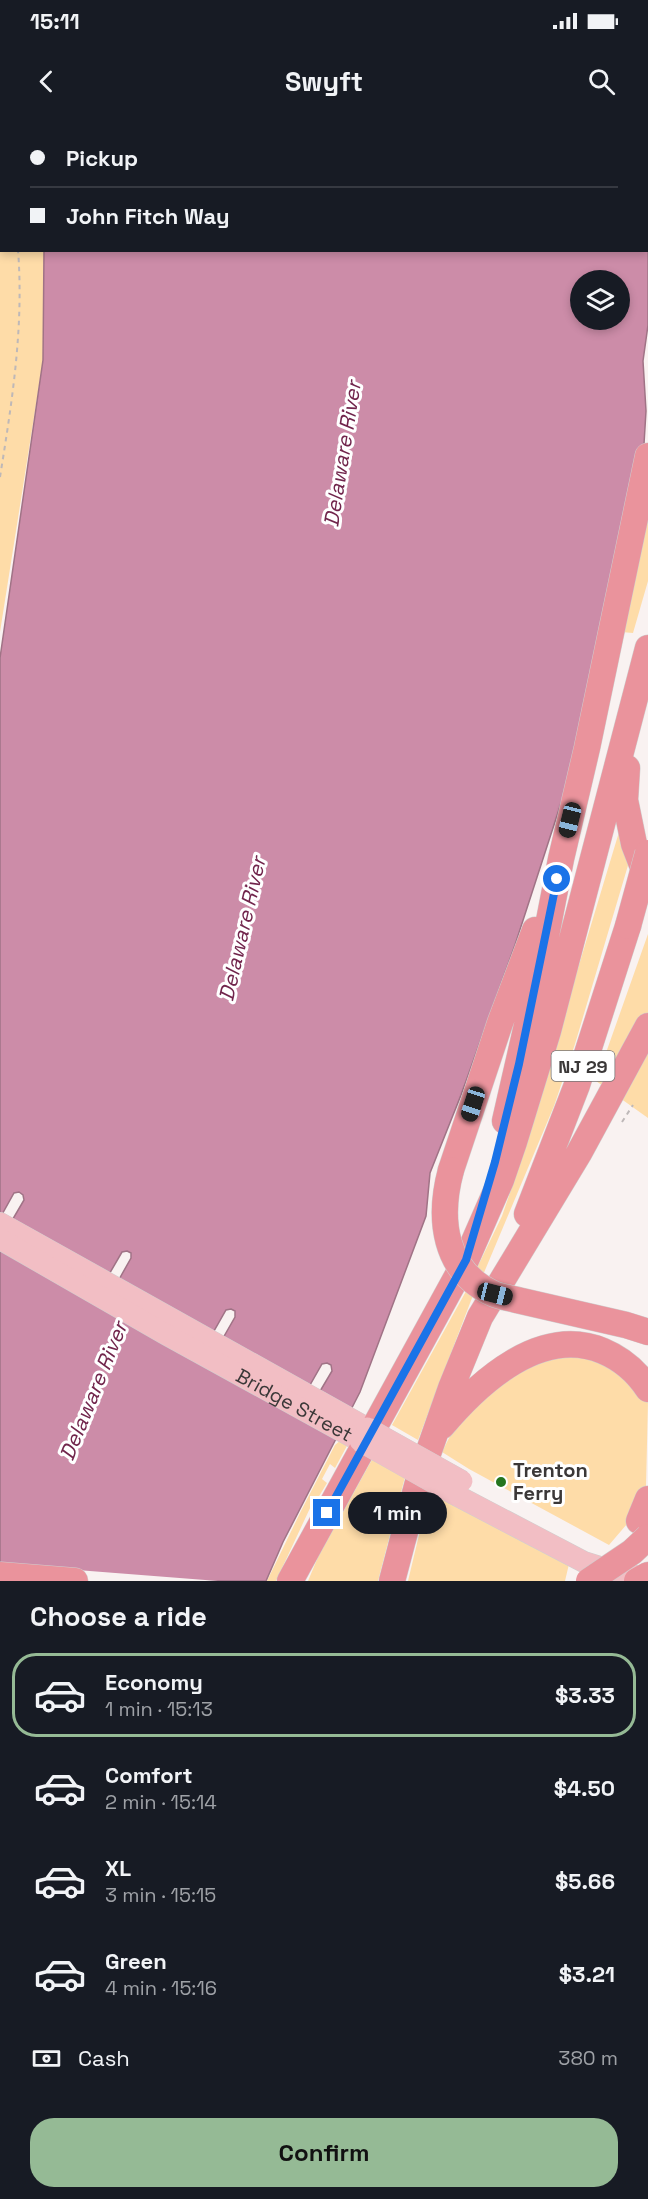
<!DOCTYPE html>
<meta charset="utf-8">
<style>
:root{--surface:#171b24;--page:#20242c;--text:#f1f3f6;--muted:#9ea1a6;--line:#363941;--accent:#95ba95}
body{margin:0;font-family:"Space Grotesk",sans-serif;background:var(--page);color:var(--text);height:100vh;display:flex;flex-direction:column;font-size:22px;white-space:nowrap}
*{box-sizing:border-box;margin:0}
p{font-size:20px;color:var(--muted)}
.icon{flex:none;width:33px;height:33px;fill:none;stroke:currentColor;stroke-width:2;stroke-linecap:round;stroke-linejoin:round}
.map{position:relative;height:1461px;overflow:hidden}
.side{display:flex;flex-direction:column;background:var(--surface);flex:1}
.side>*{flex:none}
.top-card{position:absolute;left:0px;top:0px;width:648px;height:132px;box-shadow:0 3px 9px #0003;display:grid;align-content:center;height:132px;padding:0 30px;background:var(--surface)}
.controls{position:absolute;left:570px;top:150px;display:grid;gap:12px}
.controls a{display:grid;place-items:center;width:60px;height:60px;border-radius:50%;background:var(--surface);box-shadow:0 3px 9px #0003;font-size:30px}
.end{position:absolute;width:27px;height:27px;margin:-14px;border:8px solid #1a73e8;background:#fff;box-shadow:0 0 0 3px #fff}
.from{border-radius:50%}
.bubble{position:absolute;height:42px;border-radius:21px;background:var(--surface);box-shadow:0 3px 9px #0003;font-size:20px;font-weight:600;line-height:42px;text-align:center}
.car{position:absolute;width:18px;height:36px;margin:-18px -9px;border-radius:8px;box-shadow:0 0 4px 2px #0007;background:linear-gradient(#222 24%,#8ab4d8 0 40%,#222 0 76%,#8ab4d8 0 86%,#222 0)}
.top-card b{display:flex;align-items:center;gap:21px;height:57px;font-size:22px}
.top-card b+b{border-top:2px solid var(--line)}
.top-card i{width:15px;height:15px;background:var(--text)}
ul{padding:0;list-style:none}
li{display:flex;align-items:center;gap:18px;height:84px;margin:0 12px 9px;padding:0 18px;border:3px solid transparent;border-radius:24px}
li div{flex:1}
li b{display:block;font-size:22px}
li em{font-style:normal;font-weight:600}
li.selected{border-color:var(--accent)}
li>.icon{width:54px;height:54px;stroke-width:1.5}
h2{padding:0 30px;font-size:27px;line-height:72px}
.pay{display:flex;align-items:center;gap:15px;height:66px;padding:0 30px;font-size:22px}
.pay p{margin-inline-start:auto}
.primary-button{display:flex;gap:12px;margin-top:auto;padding:12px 30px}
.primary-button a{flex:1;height:69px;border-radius:24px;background:var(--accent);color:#111;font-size:24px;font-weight:600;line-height:69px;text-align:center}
.status{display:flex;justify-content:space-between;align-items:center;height:42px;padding:0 30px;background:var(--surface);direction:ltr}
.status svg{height:16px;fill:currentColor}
header{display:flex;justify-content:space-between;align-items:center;height:78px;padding:0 30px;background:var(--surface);font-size:27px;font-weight:600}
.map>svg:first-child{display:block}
</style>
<div class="status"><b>15:11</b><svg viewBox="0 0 49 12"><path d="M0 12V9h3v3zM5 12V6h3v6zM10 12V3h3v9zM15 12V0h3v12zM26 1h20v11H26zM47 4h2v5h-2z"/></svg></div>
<header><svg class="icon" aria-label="back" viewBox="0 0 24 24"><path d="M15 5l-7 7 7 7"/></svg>Swyft<svg class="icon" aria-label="search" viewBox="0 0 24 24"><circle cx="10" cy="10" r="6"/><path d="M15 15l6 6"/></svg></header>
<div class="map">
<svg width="648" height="1461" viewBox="0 0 648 1461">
<rect width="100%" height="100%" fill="#f9f2f1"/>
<path fill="#fedca8" d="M0 0 59 2H2V130L44 131 43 240 0 512Z
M648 383V461L633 513 621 512Z
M619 712 621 713 629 742 575 924 554 986 483 1155 477 1148 502 1096 514 1061Z
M648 814V998L596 961Z
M470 1164 475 1170 418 1320 392 1305Z
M550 1232 601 1236 645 1274 648 1282 646 1366 627 1404 609 1425 469 1349 442 1332 452 1312 480 1276Z
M342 1319 348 1324 335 1348 330 1344 322 1359 327 1363 315 1383 313 1382 311 1386 276 1461H267L301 1391 335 1325Z
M374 1336 406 1353 378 1461H308L318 1437Z
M431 1374 455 1381 569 1444 565 1461H408L425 1390Z"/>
<path fill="#cc8ca8" stroke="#a07386" stroke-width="1.5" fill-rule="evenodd" d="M58 0H648V205L643 241 646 291 644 324 564 674 515 825 461 975 430 1053 426 1096 360 1272 283 1422 266 1461H0V1121L24 1080 23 1075 19 1072 14 1073 0 1098V538L43 240 44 131 646 130V2ZM580 160H620V200H580ZM127 1131 131 1133V1138L103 1188 93 1182 122 1132ZM231 1189 235 1191V1197L207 1246 197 1241 226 1190ZM327 1243 331 1245 332 1251 303 1300 293 1295 322 1244Z"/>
<path fill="#f9f2f1" d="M0 1444 218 1461H0Z"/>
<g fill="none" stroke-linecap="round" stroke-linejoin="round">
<g stroke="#d0cfcf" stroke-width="22">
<g id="major">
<path d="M0 1103 367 1308"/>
<path id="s1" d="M0 1119 167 1215 360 1321"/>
<path d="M454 1374 584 1442 619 1453 648 1458"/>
</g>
</g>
<g stroke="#d0cfcf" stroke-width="27">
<path id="highway" d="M627 648 625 680 634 724 648 760
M505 1001 538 857 561 739 587 628 648 336
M451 1050 500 903 535 810
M527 1094 577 965 628 806
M517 1180 626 1205 648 1212
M442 1306C479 1262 541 1205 603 1231 622 1239 637 1252 648 1269
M639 1401 648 1379
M0 1455 75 1461
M290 1461 466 1140 501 1060 514 1022 548 911 648 528
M392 1461 418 1362 451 1268 480 1197 579 1033 648 906
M637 1461 648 1455"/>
</g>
<path stroke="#beb8b8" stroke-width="2" stroke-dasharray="4.5 4.5" stroke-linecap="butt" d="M4 0V2
M0 102H2
M0 357C12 282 24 207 18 130
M622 1002 633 985"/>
<use href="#major" stroke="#f2bec4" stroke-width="21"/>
<use href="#highway" stroke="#ea939c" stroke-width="26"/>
<g stroke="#d0cfcf" stroke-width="22" stroke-linecap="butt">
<path id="major-bridge" d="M367 1308 462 1361
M360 1321 454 1374"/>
</g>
<g stroke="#d0cfcf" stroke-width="27" stroke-linecap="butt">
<path id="highway-bridge" d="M628 806 648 733
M451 1050C438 1098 443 1151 494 1174 501 1177 510 1178 517 1180
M589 1461 632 1432 648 1417"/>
</g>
<use href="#major-bridge" stroke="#f2bec4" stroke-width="21"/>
<use href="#highway-bridge" stroke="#ea939c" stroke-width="26"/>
</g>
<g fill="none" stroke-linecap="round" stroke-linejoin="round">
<path stroke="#1a73e8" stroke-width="8" d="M327 1393 466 1140 495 1042 519 944 557 759"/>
</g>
<circle fill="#25751e" stroke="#fff" stroke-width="2" cx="501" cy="1362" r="6"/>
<g text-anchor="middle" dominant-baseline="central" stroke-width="6" stroke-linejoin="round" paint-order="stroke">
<rect fill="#fff" stroke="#767474" stroke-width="1.5" x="551.5" y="931" width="63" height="30" rx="4.5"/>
<g font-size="18" font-weight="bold" fill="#3b3838">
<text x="583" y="946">NJ 29</text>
</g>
<g font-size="20" fill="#3b3838" stroke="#fff">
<text stroke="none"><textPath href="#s1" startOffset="338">Bridge Street</textPath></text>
</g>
<g font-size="20" font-weight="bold" fill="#3b3838" stroke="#fff" text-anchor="start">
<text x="513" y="1350">Trenton<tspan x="513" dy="23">Ferry</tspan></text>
</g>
<g font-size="21" font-style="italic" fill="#71254c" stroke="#fff">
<text transform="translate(342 334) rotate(-81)">Delaware River</text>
<text transform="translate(242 809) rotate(-77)">Delaware River</text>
<text transform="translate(93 1271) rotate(-68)">Delaware River</text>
</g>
</g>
</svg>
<div class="controls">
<a><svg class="icon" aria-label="layers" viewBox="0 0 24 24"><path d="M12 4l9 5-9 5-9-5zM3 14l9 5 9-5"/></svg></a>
</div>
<i class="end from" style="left:557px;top:759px"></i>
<i class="end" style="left:327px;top:1393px"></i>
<div class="bubble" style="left:348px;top:1372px;width:99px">1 min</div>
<i class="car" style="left:570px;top:700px;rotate:194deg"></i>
<i class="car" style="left:473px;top:984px;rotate:198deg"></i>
<i class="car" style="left:495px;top:1174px;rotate:104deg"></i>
<div class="top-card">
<b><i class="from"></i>Pickup</b>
<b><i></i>John Fitch Way</b>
</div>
</div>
<section class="side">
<h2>Choose a ride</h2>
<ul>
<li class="selected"><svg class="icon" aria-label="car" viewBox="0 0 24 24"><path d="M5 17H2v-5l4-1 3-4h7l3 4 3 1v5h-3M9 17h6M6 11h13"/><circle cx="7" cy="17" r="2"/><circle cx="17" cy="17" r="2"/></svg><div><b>Economy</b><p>1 min · 15:13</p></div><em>$3.33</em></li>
<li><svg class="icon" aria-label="car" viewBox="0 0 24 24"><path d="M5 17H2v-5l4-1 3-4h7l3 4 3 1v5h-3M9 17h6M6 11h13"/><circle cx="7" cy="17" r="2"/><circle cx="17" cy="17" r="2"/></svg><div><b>Comfort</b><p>2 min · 15:14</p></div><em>$4.50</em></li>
<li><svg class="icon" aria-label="car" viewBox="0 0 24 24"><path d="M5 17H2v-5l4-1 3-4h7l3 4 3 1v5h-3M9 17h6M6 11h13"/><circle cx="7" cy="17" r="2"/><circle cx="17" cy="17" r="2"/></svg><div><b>XL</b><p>3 min · 15:15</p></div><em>$5.66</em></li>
<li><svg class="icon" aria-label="car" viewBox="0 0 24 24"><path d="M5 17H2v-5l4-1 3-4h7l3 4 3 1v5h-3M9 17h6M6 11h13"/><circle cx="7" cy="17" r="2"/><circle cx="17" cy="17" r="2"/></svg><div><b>Green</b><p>4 min · 15:16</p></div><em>$3.21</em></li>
</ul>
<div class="pay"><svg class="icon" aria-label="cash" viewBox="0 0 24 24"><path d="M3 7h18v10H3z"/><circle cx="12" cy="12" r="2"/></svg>Cash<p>380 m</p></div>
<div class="primary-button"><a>Confirm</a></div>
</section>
